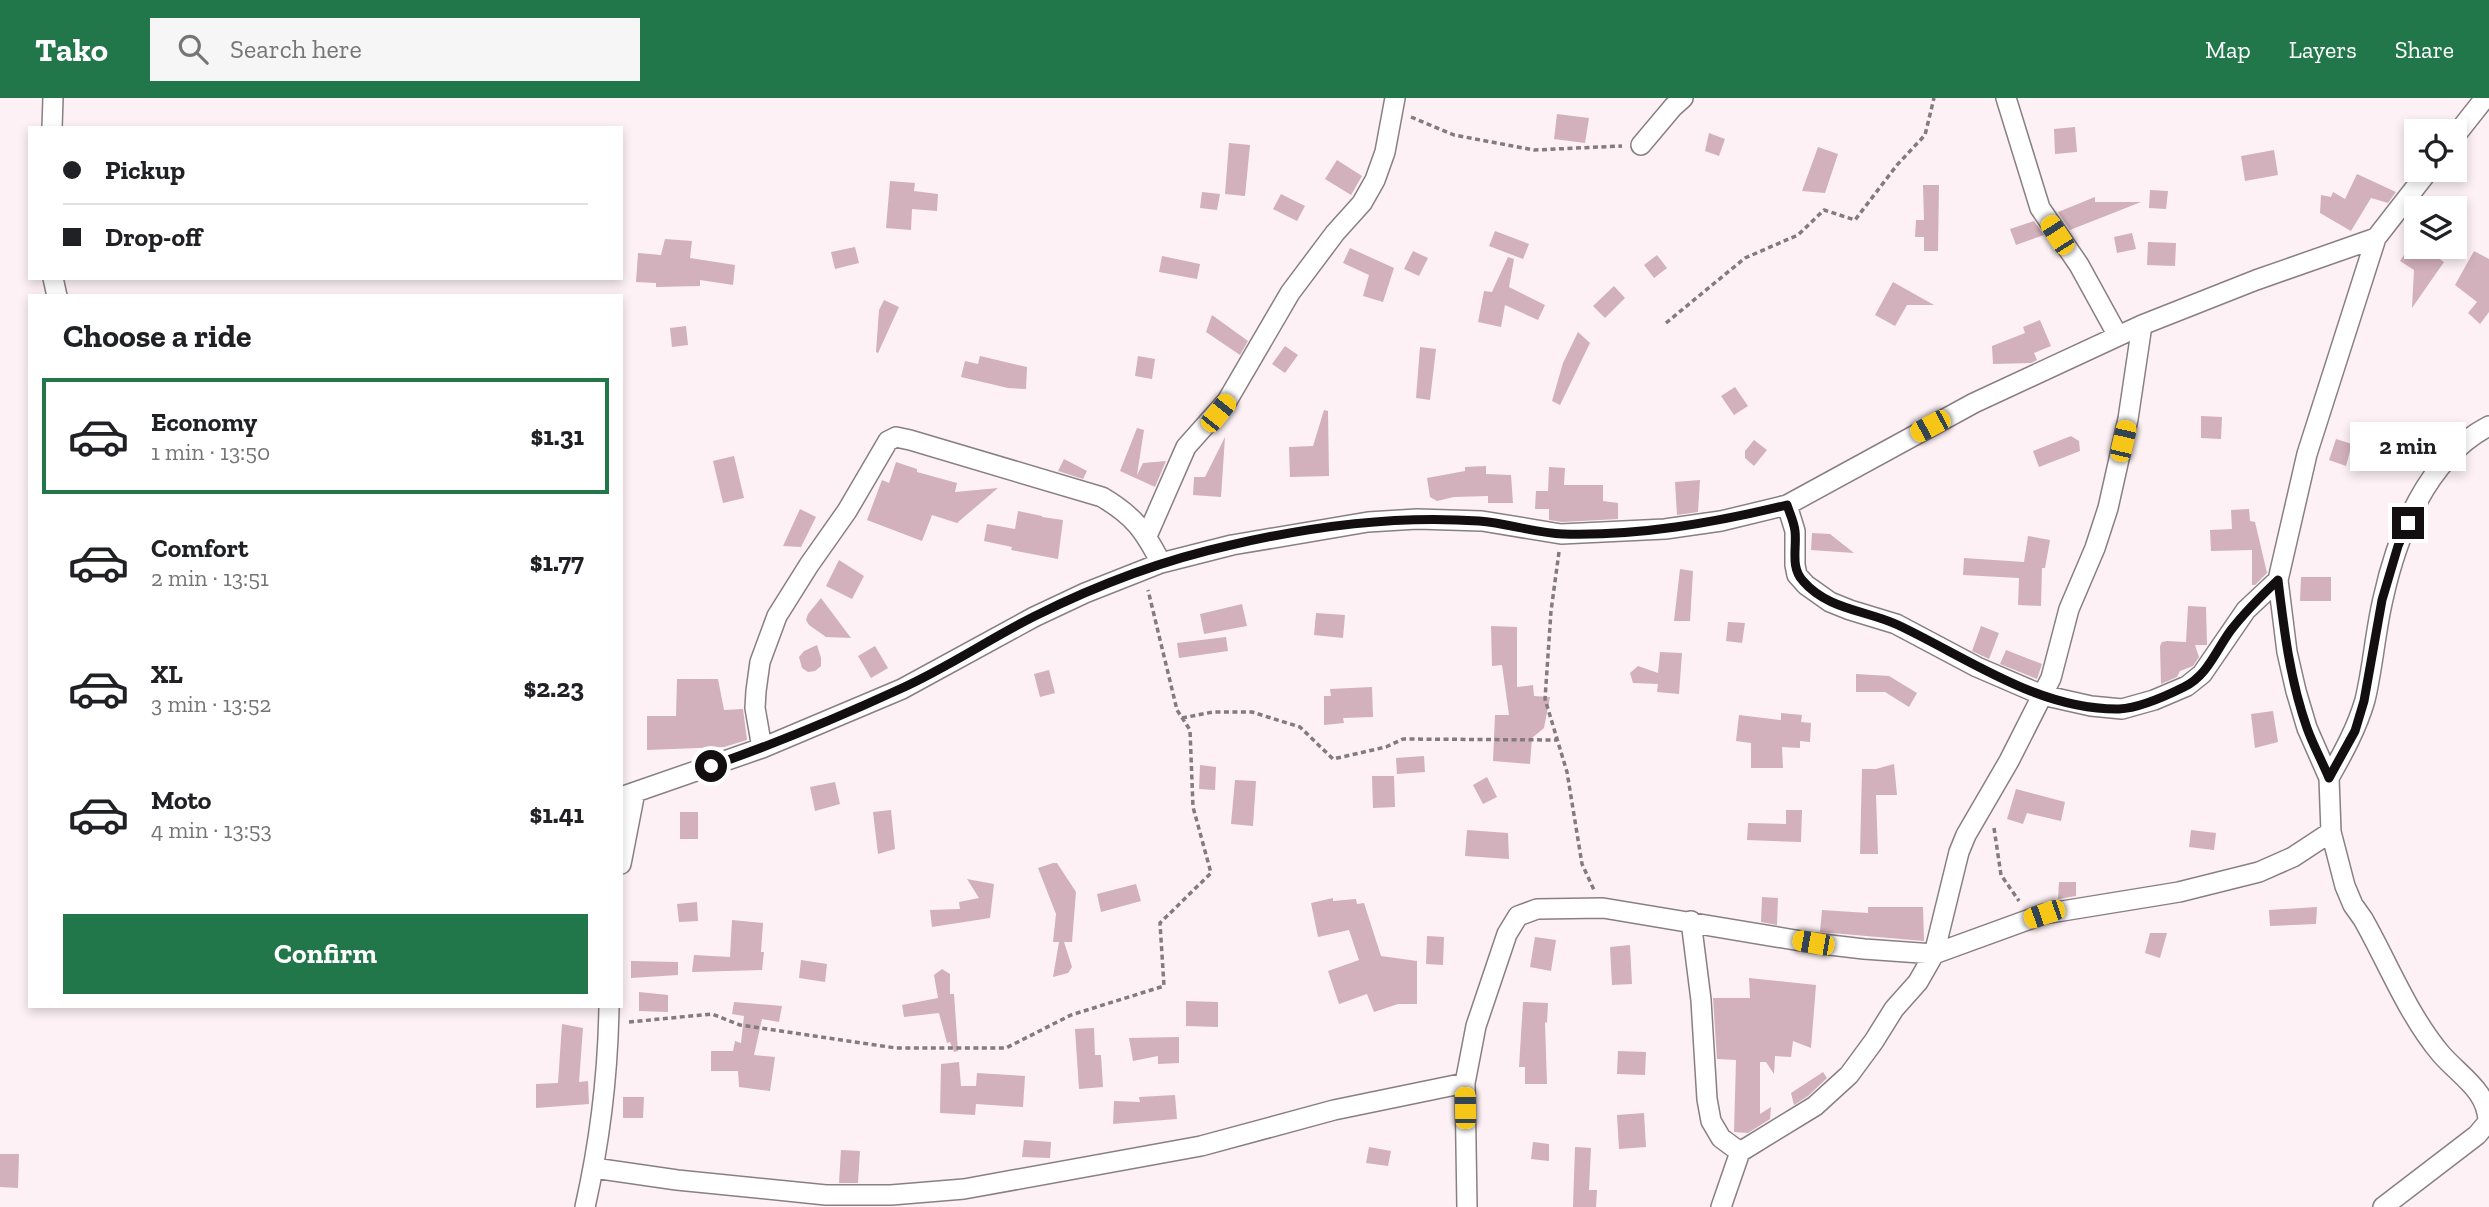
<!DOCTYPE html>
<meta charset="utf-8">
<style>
:root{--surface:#fff;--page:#f6f6f6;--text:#202124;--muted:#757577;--line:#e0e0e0;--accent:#217749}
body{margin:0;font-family:"Zilla Slab",serif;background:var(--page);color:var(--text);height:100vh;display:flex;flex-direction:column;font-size:26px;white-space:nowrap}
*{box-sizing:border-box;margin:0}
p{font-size:23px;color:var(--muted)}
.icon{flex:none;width:38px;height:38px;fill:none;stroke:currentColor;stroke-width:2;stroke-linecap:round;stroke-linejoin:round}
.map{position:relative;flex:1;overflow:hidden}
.side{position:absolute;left:28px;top:196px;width:595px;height:714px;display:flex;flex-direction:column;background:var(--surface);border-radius:0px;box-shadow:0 4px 10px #0003}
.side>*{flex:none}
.banner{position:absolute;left:28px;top:28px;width:595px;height:154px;border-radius:0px;box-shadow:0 4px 10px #0003;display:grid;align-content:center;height:154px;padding:0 35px;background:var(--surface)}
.fabs{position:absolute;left:2404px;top:21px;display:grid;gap:14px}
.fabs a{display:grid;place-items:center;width:63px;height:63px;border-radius:0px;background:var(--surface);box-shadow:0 4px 10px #0003;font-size:35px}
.end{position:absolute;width:32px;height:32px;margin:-16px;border:9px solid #130f11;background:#fff;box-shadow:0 0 0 4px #fff}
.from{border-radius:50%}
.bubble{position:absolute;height:49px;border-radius:0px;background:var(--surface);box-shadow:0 4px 10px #0003;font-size:23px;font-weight:700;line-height:49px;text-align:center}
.car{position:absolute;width:21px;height:42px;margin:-21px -10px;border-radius:9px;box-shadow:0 0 5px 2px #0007;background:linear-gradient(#f5c518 24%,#345 0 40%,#f5c518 0 76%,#345 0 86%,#f5c518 0)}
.banner b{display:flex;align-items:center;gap:24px;height:66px;font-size:26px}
.banner b+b{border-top:2px solid var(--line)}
.banner i{width:18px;height:18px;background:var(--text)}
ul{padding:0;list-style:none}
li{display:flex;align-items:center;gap:21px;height:116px;margin:0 14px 10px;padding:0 21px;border:4px solid transparent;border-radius:0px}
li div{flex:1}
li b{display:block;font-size:26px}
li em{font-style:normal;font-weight:700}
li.active{border-color:var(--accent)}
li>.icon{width:63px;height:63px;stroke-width:1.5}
h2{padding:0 35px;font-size:32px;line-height:84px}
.button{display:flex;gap:14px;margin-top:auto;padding:14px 35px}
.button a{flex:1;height:80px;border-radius:0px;background:var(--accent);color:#fff;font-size:28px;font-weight:700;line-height:80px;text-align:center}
header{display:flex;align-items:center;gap:42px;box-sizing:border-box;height:98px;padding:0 35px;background:var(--accent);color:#fff}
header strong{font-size:33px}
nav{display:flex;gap:38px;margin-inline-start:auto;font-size:24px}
.search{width:490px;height:63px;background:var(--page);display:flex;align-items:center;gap:18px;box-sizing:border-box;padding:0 24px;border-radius:0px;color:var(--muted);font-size:26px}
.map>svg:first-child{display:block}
</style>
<header>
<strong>Tako</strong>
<div class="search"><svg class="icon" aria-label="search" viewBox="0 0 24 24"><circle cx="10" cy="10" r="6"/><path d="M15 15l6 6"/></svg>Search here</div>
<nav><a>Map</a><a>Layers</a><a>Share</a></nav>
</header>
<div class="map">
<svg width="2489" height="1109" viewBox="0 0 2489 1109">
<rect width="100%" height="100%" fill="#fdf1f5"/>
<path fill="#d2b0bc" d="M1557 16 1589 20 1585 45 1554 41Z
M2075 29 2077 54 2055 56 2054 31Z
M1709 35 1725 41 1719 58 1705 53Z
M1229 45 1250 47 1245 98 1225 96Z
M1818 49 1838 56 1825 95 1802 93Z
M2274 52 2278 77 2245 83 2241 58Z
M1337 62 1362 78 1351 97 1325 81Z
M2357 76 2396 94 2388 105 2371 100 2351 133 2320 115 2321 97 2331 99 2333 94 2345 101Z
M890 83 915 85 914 93 938 96 937 113 912 111 911 132 886 130Z
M1923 87H1939L1938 153H1924V139H1915L1916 122H1924Z
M2150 92 2168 93 2166 111 2149 110Z
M1202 94 1220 96 1217 112 1200 110Z
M1281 96 1305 108 1297 123 1273 111Z
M2095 99V104H2141L2070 132 2058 114Z
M2034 123 2044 137 2016 147 2010 131Z
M1495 133 1529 146 1523 161 1489 148Z
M2132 135 2136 151 2117 155 2114 139Z
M665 141 692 143 690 160 735 167 733 187 700 182V188L656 189V185L636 184 638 155 661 157Z
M2413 143 2417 145V149H2422L2444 164 2412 210 2414 172 2400 163Z
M2148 144 2176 145 2175 168 2147 167Z
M855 149 859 165 835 171 831 154Z
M1350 150 1394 170 1383 204 1363 198 1369 177 1343 165Z
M1413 153 1428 160 1419 178 1404 171Z
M2474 153 2489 161V214L2480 226 2468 215 2477 204 2455 187Z
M1657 157 1667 170 1654 180 1644 167Z
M1162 158 1200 166 1197 181 1159 174Z
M1508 159 1514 161 1509 189 1545 207 1538 222 1505 207 1501 229 1478 224 1484 193 1492 194Z
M1893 184 1934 207H1907L1895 228 1875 217Z
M1614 188 1625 200 1605 220 1593 208Z
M884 202 899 209 878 255 876 254 879 212Z
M1212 217 1248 243 1240 257 1206 234Z
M2040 222 2051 248 2034 255 2037 262 2031 265 1993 266 1992 248 2025 235 2023 229Z
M686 228 688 247 672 249 670 230Z
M1578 234 1590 245 1560 307 1552 303 1563 265Z
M1285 248 1298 257 1285 275 1272 266Z
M1420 249 1436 251 1430 302 1416 300Z
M980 258 1027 269 1026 291 1008 290 961 279 965 263 978 266Z
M1138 258 1155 261 1152 281 1135 278Z
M1735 289 1748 308 1734 317 1721 298Z
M1324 312 1328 313 1329 378 1290 379 1289 349 1313 348Z
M2201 318 2222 319 2221 341 2201 340Z
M1137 330 1144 332 1137 377 1143 365 1166 363 1155 389 1120 373Z
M2071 338 2079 343 2080 353 2039 369 2033 353Z
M1225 339 1221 399 1193 397 1194 379H1205Z
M2336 341 2352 346 2346 368 2329 362Z
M1754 342 1767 352 1754 368 1745 360V353Z
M734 358 744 400 723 405 713 363Z
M1064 361 1087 373 1083 381 1058 373Z
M896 364 917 371V374L957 385 955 394 998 390 957 425 932 417 922 443 867 422 882 382 889 385Z
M1486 368V376L1511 377 1513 405H1488V398L1454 399 1437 403 1430 399 1427 380 1465 373V369Z
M1549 369 1565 370 1564 387H1603V403L1618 405V421L1562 424 1549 422V411H1535L1536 393H1548Z
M1700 382 1698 414 1677 417 1675 384Z
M800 411 816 419 801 449 783 448Z
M2249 411 2250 423 2255 424 2267 475 2255 487H2252V452L2211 453 2210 432 2232 431 2231 412Z
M1018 413 1042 418V419L1063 422 1058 461 1011 452 1012 449 984 443 987 426 1015 431Z
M1812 435 1830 436 1854 455 1811 452Z
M2028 438 2050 442 2045 470H2042L2041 508 2018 507 2019 480 1963 477 1964 460 2024 464Z
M839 462 864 478 852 501 826 488Z
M1680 471 1693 473 1690 523H1674Z
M2301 479H2331V503H2300Z
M821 500 851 540 826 539 809 527 806 522 808 516Z
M1242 506 1247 528 1204 536 1200 516Z
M2188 508 2206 509 2207 547H2195L2199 559 2193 568 2180 573 2177 579 2161 586 2160 548 2162 544 2167 543 2186 544Z
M1316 515 1345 517 1343 540 1314 537Z
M1728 524 1745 525 1742 545 1726 543Z
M1491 528 1517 529V589L1533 587 1534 598 1550 599 1544 630 1532 640 1530 666 1493 663 1495 617H1509L1502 567 1492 568Z
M1981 528 1999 535 1989 561 1972 553Z
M1226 539 1228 553 1179 560 1177 545Z
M817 547 821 560V568L815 573 808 574 802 570 799 559 804 553Z
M875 548 888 570 871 580 858 558Z
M2006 552 2042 566 2037 581 2000 566Z
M1660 554 1682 555 1679 596 1657 594 1658 586 1633 585 1630 575 1638 568 1658 575Z
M1049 572 1055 595 1040 599 1034 576Z
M1856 576 1889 578 1917 595 1909 609 1885 594H1856Z
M677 581H718L724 612 743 611 747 642 724 649 647 652V618H676Z
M1372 589 1373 619 1343 620 1344 625 1324 627V598H1331L1330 591Z
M2273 613 2278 644 2255 650 2251 616Z
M1781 615 1802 617 1801 624 1811 625 1810 644 1800 643V650L1782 649 1783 670H1751V645L1736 643 1739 617 1781 622Z
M1424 658 1425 674 1397 676 1396 660Z
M1894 666 1897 697H1876L1878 756H1860L1862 671H1876Z
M1200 667 1216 669 1215 692 1199 691Z
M1372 678H1394L1395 709 1373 710Z
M1487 679 1497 699 1483 706 1473 687Z
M1235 682 1256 683 1253 728 1231 726Z
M835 684 840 706 815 713 810 689Z
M2016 691 2065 704 2061 723 2027 715 2023 726 2007 721Z
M891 712 895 751 878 756 873 714Z
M1786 712H1802L1801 744 1747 742 1748 725 1786 726Z
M680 714H698V741H680Z
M1467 732 1508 735 1509 761 1465 758Z
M2191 732 2216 735 2214 752 2189 749Z
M1053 765H1057L1076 794 1072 844H1064L1072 869 1068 875 1053 879 1059 844H1053L1056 816 1038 770Z
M967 781 994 786 990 820 932 829 930 812 960 811 959 804 979 800Z
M2059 784H2076V798L2058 801Z
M1136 786 1141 803 1101 814 1097 796Z
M1762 799 1778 800 1777 827 1761 824Z
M1333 800V803L1356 801 1357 806 1364 805 1381 858 1417 863V906H1398L1374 914 1367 896 1339 906 1328 873 1359 862 1349 832 1318 839 1311 805Z
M697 804 698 823 679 824 677 806Z
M1868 809H1923L1924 843 1820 834 1822 812 1868 815Z
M2317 809 2316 826 2270 828 2269 812Z
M732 822 763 825 761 854H764L762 872 692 874 694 857 730 859Z
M2150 835H2167L2160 860 2145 855Z
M1427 838 1444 839 1443 867 1426 866Z
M1535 839 1556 842 1551 873 1530 869Z
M1630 847 1632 886 1612 887 1610 849Z
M801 862 827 866 825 884 799 880Z
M631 863 678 864V877L631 880Z
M942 871 950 876V896H954L958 953 954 954 950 944 947 945 939 915 904 919 902 907 938 900 934 877Z
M1749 880 1816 887 1811 950 1793 943 1791 959 1775 958 1774 976 1766 964H1760V1016L1771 1009 1770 1021 1748 1035 1734 1034 1736 962 1717 961 1713 900H1750Z
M639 894 668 897V914L639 913Z
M1186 903 1218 904V929L1186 928Z
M734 904 782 908 779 924 762 921 754 957 775 959 770 993 739 989 738 973H711V953H733L735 943 741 945 744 918 732 916Z
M1523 904 1548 905 1547 925 1545 924 1547 986H1525V969H1519Z
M562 926 583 930 579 984 588 983 589 1006 536 1010V986L558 985Z
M1094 930 1095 957H1101L1103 989 1079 991 1075 931Z
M1179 939V965L1158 966V958L1133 963 1129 940Z
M1618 953 1646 954 1645 977 1617 976Z
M959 964 961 988H976L977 975 1025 978 1023 1009 976 1006 975 1017 940 1015 941 966Z
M1823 974 1827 980 1808 998 1794 1007 1791 995Z
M1175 997 1177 1021 1113 1026 1114 1003 1140 1004 1139 999Z
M623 999H644L643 1020H623Z
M1644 1015 1646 1049 1619 1051 1617 1017Z
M1024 1042 1051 1044 1050 1060 1022 1059Z
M1533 1044 1549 1046V1063L1531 1061Z
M1369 1049 1391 1053 1388 1068 1366 1065Z
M1575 1049 1591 1050 1589 1092H1597L1596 1109H1573Z
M841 1052 860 1053 858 1085H839Z
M0 1056H19L18 1090 0 1089Z"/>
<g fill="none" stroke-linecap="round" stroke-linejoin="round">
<g stroke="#897f82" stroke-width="22">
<path id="minor" d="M2006 0 2040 110 2079 167 2118 238
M52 30 53 0
M2455 38 2485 0
M1641 47 1673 9 1683 0
M53 180 57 198
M1787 407 1795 433V467L1797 477 1806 487 1830 504 1850 512 1896 526 1977 569 2042 597 2091 608 2122 611 2154 602 2187 588 2202 576 2246 512 2278 482 2307 356 2376 140
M1147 438 1186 349 1227 303 1290 195 1335 135 1362 105 1375 82 1385 54 1395 0
M2278 482 2287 554 2296 593 2307 630 2329 680 2331 734 2345 788 2353 807 2363 821C2388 865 2408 917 2441 956 2460 978 2488 993 2488 1024L2477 1037 2383 1109
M762 650 755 610 756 593 760 564 777 518 809 467 847 413 888 343 896 339 910 342 1102 399C1134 418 1144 432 1161 465
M2329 680C2343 655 2357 630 2365 602 2373 569 2375 535 2383 501 2397 437 2427 360 2489 328
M621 699 762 650 902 591 1034 519 1085 495 1161 465 1232 447 1368 424 1417 421 1482 423 1561 436 1665 431 1721 423 1787 407 1974 305 2142 227 2256 182 2376 140 2429 72
M621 766 635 694
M1691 823 1701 902 1707 1001 1711 1023 1721 1040 1740 1054
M594 1070 677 1082 826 1097H891L964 1091 1201 1048 1334 1012 1465 985
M585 1109C600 1043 608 975 609 908
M1467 1109 1465 985 1476 928 1507 836 1518 818 1537 811 1603 810 1813 845 1864 851 1934 856 2044 816 2179 794 2259 774 2293 759 2331 734
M1721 1109 1740 1054 1815 1008 1849 977 1874 943 1894 911 1918 884 1934 856 1959 754 1966 737 2009 663 2051 580 2069 511 2095 450 2108 410 2128 321 2142 227"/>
</g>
<path stroke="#837b7e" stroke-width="3.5" stroke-dasharray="5 3.5" stroke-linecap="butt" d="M1411 19 1454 37 1534 52 1622 48
M1666 225 1745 160 1798 137 1824 112 1855 122 1897 67 1925 37 1934 0
M1559 454 1551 513 1545 601 1567 674 1582 766 1594 792
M1182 620 1213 614H1252L1300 629 1333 661 1386 649 1403 641 1557 642
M1994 730 2001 777 2019 803
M629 924 712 916 740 927 896 950H1006L1071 917 1164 888 1160 825 1211 775 1193 709 1190 632 1177 612 1148 492"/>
<use href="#minor" stroke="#fff" stroke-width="19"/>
</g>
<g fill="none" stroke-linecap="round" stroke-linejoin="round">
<path stroke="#130f11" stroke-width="9" d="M711 668C775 646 839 619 900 591 947 570 989 541 1035 518 1097 487 1163 462 1231 447 1312 428 1396 417 1479 423 1507 425 1535 435 1563 436 1639 438 1713 425 1787 407 1790 416 1794 424 1795 433 1797 450 1790 469 1803 483 1828 512 1866 512 1898 527 1968 560 2038 612 2119 611 2140 610 2166 598 2184 589 2208 577 2216 552 2231 532 2245 514 2261 498 2278 482 2284 532 2290 582 2307 630 2313 647 2322 663 2329 680L2355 633 2364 603 2382 502 2398 448 2408 425"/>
</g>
</svg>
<div class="fabs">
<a><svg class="icon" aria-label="locate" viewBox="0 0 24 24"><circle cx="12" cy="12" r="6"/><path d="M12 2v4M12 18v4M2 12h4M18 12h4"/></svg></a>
<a><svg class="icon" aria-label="layers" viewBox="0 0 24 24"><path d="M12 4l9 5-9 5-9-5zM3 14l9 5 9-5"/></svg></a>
</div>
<i class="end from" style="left:711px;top:668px"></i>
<i class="end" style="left:2408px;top:425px"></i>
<div class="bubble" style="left:2350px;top:324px;width:116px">2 min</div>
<i class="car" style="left:2057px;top:137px;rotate:327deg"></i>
<i class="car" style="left:1218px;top:315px;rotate:39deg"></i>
<i class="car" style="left:1930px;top:328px;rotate:242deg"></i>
<i class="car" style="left:2123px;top:343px;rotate:13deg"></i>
<i class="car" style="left:2044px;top:816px;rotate:251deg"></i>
<i class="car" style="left:1813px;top:845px;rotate:280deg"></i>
<i class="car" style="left:1465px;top:1010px;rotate:359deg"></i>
<div class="banner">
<b><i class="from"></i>Pickup</b>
<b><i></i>Drop-off</b>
</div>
<section class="side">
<h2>Choose a ride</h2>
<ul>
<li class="active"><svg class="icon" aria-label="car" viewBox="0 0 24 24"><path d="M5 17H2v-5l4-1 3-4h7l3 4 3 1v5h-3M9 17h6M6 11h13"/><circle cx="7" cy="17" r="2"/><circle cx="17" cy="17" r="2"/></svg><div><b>Economy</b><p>1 min · 13:50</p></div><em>$1.31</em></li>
<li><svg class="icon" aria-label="car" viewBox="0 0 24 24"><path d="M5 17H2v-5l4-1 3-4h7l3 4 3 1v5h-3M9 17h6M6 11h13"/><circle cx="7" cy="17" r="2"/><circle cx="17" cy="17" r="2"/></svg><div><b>Comfort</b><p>2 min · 13:51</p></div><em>$1.77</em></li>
<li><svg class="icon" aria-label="car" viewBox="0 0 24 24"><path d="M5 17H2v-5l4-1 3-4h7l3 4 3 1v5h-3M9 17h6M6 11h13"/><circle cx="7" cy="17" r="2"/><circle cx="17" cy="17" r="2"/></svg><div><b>XL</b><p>3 min · 13:52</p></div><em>$2.23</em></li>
<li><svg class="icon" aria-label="car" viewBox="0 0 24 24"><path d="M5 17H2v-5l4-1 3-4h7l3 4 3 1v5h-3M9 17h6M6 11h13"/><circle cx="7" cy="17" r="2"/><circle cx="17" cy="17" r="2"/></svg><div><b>Moto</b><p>4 min · 13:53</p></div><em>$1.41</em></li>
</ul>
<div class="button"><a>Confirm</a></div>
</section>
</div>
